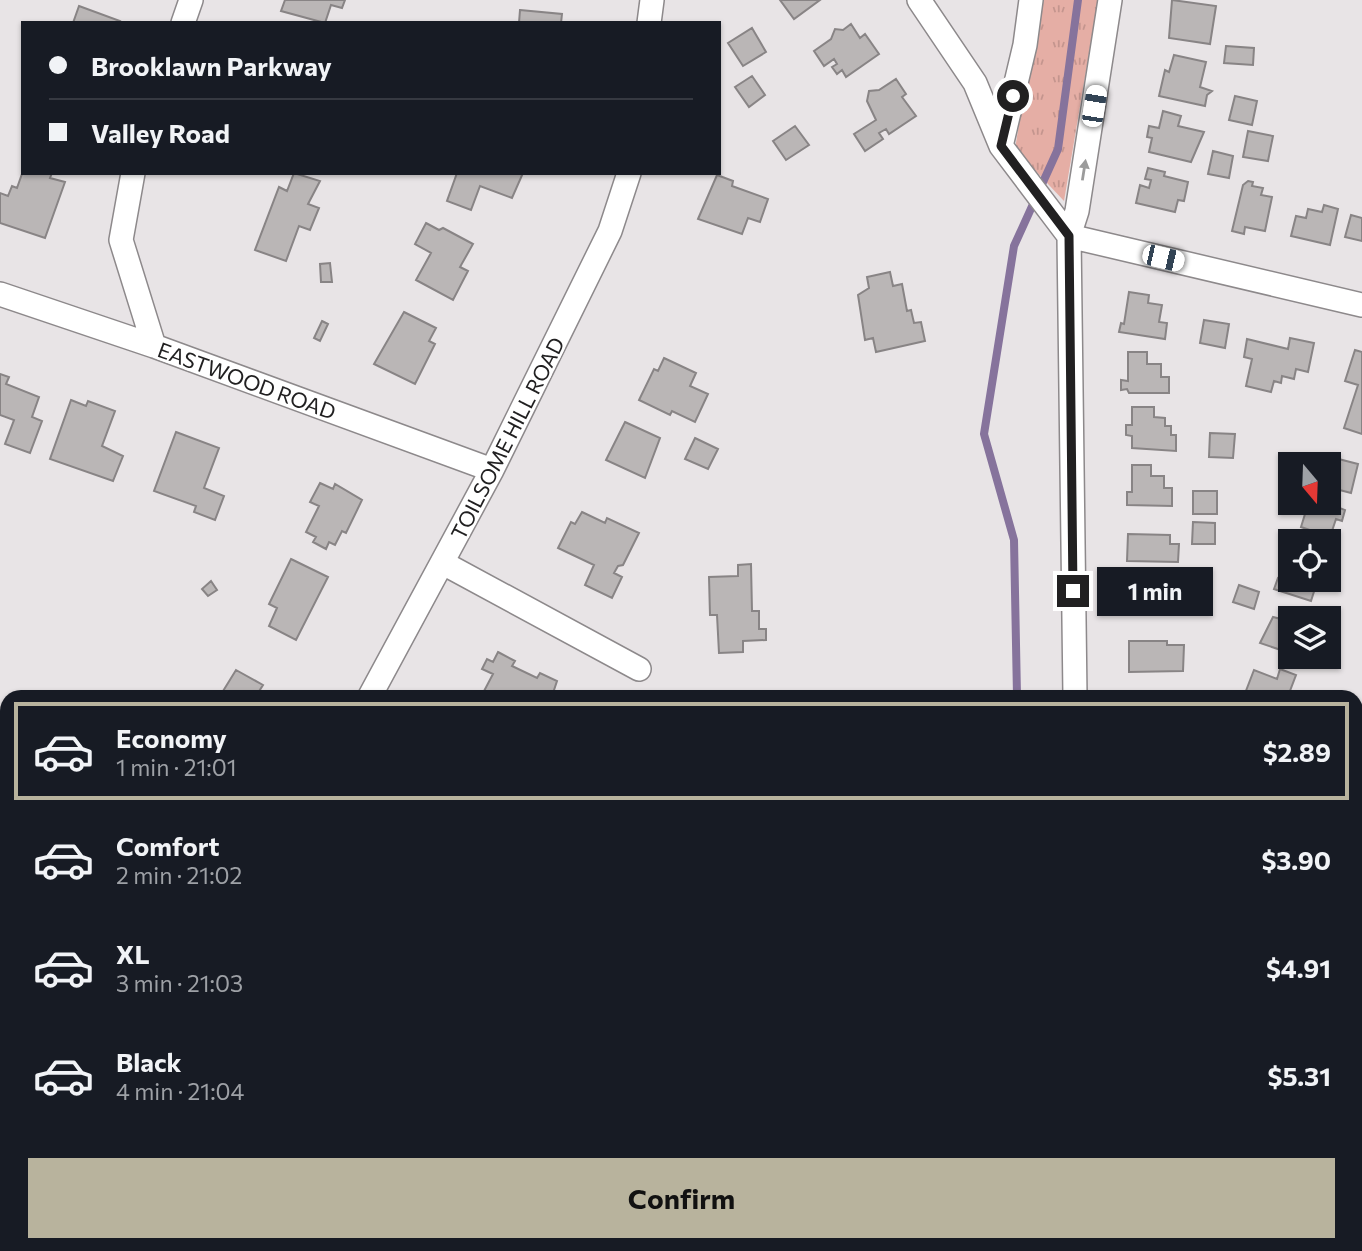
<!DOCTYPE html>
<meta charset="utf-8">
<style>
:root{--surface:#171b24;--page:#242831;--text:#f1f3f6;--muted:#9ea1a6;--line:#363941;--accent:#b8b39d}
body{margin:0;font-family:Commissioner,sans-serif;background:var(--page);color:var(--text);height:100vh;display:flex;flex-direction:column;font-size:26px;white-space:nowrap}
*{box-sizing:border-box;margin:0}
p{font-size:23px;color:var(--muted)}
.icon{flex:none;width:38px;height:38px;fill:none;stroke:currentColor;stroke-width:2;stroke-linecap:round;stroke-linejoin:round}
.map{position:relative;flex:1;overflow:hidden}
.side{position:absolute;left:0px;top:690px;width:1363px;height:562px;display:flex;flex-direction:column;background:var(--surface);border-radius:21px 21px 0 0;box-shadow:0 2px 5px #0004}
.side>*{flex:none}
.top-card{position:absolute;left:21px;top:21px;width:700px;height:154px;border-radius:0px;box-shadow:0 2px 5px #0004;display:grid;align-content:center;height:154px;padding:0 28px;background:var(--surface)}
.needle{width:46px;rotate:161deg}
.tools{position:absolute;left:1278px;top:452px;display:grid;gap:14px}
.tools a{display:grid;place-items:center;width:63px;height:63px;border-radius:0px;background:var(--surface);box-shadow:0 2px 5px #0004;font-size:35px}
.end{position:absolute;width:32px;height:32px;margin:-16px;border:9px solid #212021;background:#fff;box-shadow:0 0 0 4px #fff}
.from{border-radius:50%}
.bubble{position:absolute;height:49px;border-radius:0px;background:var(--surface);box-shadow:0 2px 5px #0004;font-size:23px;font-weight:700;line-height:49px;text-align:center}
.car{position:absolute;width:21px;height:42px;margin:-21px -10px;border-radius:9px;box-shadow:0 0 5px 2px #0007;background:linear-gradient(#fff 24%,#345 0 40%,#fff 0 76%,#345 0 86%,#fff 0)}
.top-card b{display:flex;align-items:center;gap:24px;height:66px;font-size:26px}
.top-card b+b{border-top:2px solid var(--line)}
.top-card i{width:18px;height:18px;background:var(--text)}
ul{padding:12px 0 0;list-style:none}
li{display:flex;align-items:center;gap:21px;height:98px;margin:0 14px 10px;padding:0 14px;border:4px solid transparent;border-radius:0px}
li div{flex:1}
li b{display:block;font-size:26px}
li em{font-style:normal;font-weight:700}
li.active{border-color:var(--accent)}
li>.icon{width:63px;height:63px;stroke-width:1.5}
.button{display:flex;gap:14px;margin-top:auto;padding:14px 28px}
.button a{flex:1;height:80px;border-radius:0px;background:var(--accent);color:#111;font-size:28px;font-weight:700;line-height:80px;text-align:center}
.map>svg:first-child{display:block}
</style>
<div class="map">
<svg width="1362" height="1251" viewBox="0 0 1362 1251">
<defs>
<pattern id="grass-tufts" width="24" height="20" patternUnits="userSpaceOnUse" patternTransform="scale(1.75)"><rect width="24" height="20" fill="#e5aea5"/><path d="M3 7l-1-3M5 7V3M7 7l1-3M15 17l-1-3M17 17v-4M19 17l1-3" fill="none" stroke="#c4958e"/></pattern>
</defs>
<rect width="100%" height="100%" fill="#e8e4e6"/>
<path fill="url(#grass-tufts)" d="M1039 0H1098L1064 201 1015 149Z"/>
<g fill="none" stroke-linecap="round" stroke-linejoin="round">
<path stroke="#86739c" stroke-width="8" d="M1017 696 1014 540 984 434 1014 246 1058 149 1078 0
M1056 1244 1057 1251"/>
</g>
<path fill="#bab6b6" stroke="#888485" stroke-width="2" d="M285 0H345L342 8 331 5 325 23 281 11Z
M780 0H820L794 19Z
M1172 0 1216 6 1210 44 1169 38Z
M79 6 120 21 119 23H73Z
M520 10 562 14 561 23H519Z
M851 24 860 38 865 34 879 54 846 77 842 70 837 74 832 67 837 64 834 59 824 66 814 51 831 39 835 29 843 30Z
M752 28 766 52 743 66 728 43Z
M1226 46 1254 48 1253 65 1224 63Z
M1174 55 1206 62 1200 87 1212 91 1207 95 1205 106 1159 96 1165 70 1169 72Z
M752 76 765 95 749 107 735 87Z
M896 79 906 94 902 97 916 116 889 134 886 129 879 133 883 139 865 151 854 134 876 120 867 101 869 91 879 90Z
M1235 96 1257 101 1252 125 1229 120Z
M1163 111 1181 116 1178 126 1204 132 1191 162 1149 152 1152 138 1147 137 1149 126 1159 128Z
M795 126 809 145 786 160 773 141Z
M1248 131 1273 136 1268 161 1243 157Z
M1213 151 1233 156 1229 178 1208 174Z
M1148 168 1165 172 1164 176 1188 182 1184 201 1178 200 1175 212 1136 203 1140 185 1149 188 1151 180 1145 179Z
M23 171 52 173 50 178 65 182 45 238 0 223V193L8 196 12 186 17 188Z
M294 173 320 181 308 204 319 208 310 230 299 226 286 261 255 250 279 187 287 191Z
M457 173H523L512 198 480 186 471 210 447 201Z
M717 175 733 181 732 186 768 199 760 222 748 218 742 234 698 219Z
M1248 181 1253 182 1252 186 1263 188 1261 195 1272 197 1265 231 1245 227 1244 234 1232 231 1243 185Z
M1324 205 1338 209 1330 245 1291 236 1296 216 1306 218 1308 209 1322 212Z
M1351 215 1362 218V241L1345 237Z
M426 223 439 230 443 228 473 244 460 267 468 271 453 300 416 280 431 253 415 244Z
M330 263 332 282H321L320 264Z
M890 272 893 286 902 284 907 311 911 310 914 323 921 322 925 341 876 352 873 338 865 340 858 295 869 288 867 277Z
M1129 292 1149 295 1148 303 1162 305 1159 322 1167 323 1165 339 1119 332 1121 323 1124 324Z
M404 312 436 328 429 341 435 344 415 384 374 364Z
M1204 320 1229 324 1225 348 1200 343Z
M322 321 328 324 320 341 314 338Z
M1290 338 1314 343 1308 372 1296 369 1294 379 1282 376 1281 383 1274 381 1271 392 1246 386 1252 359 1244 357 1247 339 1288 349Z
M1355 350 1362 352V434L1344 428 1358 385 1345 381Z
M1128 352H1147V364H1161V377H1169V393H1129L1127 389 1121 390V380L1128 381Z
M664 358 696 373 690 386 708 394 695 422 672 411 670 415 639 400 654 369 658 371Z
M0 374 9 377 6 384 39 397 32 417 42 421 30 453 5 444 14 420 0 415Z
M71 400 86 406 88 401 115 411 102 446 123 456 113 481 50 459Z
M1132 407H1154V417L1165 418V426H1171V435H1176V451L1132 448V436L1126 435V425H1132Z
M625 422 660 438 645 478 606 460Z
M176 432 219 448 204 488 224 496 215 520 194 512 196 506 154 491Z
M1210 433 1235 434 1233 458 1209 457Z
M695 438 718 449 708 469 685 459Z
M1327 456 1358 464 1351 493 1328 487Z
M1132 465H1151V476H1164V488H1172V506L1127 505V492H1132Z
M320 483 333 489 335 484 362 500 346 533 342 531 335 545 329 542 326 549 313 542 316 537 306 532 319 506 310 502Z
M1193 491H1217V514H1193Z
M1294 502H1324L1345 510 1342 521 1336 519 1330 537 1301 527 1305 514 1292 509Z
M582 512 605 523 607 518 639 533 623 565 618 566 614 573 622 577 612 598 585 585 594 565 558 548 571 522 575 524Z
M1193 522 1215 523V544H1192Z
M1128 534 1170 535V544H1179L1178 562 1127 561Z
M291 559 328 577 296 640 269 626 277 608 269 604Z
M751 564 752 611H759V629H766V640L743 641V652L719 653 717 615H710L709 577 738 576V565Z
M1290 565V579H1318L1311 601 1274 589 1278 578 1285 580Z
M211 581 217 590 208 596 202 589Z
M1239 585 1259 592 1254 609 1233 602Z
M1288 612 1306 618H1290V653L1260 643 1273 617 1285 620Z
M1129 641H1167V645H1184L1183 671 1129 672Z
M498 652 515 661 512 666 537 678 540 673 557 681 552 696H490L483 693 493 674 482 669 487 659 493 662Z
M1280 669 1296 675 1288 696H1244L1254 670 1277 679Z
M236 670 263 685 256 696H220Z
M7 1038V1070L0 1065V1049Z
M264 1244H311L317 1248 315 1251H260Z
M611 1244H630L641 1251H607Z
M940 1244H973L984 1251H935Z
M1295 1244H1325L1326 1249 1296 1251Z"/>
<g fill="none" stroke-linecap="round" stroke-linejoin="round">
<g stroke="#8d898b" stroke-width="26">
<path id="street" d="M919 0 975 83 1001 146 1069 236 1075 696
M183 23 191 0
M649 23 652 0
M1001 146 1025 45 1031 0
M133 173 121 240 154 346
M1069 236 1362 305
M1069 236 1077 211 1110 0
M0 294 154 346 492 470
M443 563 639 669
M370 696 492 470 610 231 629 173
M1356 745 1362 722
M1356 1110 1362 1138
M823 1244 834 1251
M1098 1244 1099 1251
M37 1251 42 1244
M384 1251 388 1244
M721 1251 725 1244"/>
</g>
<use href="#street" stroke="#fff" stroke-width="23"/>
</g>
<defs><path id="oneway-solid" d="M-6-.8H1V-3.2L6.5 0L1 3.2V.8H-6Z" transform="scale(1.75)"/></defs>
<use fill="#9b9b9b" href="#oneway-solid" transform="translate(1084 170) rotate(-81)"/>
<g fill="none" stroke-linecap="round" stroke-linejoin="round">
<path stroke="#212021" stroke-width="9" d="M1013 96 1001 146 1069 236 1073 591"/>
</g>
<g text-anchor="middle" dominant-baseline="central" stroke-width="5" stroke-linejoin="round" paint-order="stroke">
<g font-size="21" fill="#212021" stroke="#fff">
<text transform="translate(247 380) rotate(20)">EASTWOOD ROAD</text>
<text transform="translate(507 438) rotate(-63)">TOILSOME HILL ROAD</text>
</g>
</g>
</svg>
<div class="tools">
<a><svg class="needle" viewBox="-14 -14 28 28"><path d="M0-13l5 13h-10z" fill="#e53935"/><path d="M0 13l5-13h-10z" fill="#9ea1a6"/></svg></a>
<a><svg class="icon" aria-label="locate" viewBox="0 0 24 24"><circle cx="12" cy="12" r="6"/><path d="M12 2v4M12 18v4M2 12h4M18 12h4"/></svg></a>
<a><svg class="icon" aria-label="layers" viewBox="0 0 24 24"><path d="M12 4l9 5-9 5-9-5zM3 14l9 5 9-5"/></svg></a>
</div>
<i class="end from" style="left:1013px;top:96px"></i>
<i class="end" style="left:1073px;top:591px"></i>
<div class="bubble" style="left:1097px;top:567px;width:116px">1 min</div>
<i class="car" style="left:1094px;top:106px;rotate:9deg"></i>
<i class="car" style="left:1163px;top:258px;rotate:103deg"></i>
<div class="top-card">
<b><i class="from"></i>Brooklawn Parkway</b>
<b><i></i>Valley Road</b>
</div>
<section class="side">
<ul>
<li class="active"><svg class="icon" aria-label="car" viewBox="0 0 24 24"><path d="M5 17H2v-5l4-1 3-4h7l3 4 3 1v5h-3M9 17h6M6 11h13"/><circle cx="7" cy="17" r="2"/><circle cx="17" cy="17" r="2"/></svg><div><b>Economy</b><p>1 min · 21:01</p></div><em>$2.89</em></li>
<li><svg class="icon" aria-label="car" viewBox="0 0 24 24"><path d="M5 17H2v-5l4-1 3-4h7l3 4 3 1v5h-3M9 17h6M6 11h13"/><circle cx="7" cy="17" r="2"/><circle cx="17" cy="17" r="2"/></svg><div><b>Comfort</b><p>2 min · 21:02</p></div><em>$3.90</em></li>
<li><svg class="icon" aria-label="car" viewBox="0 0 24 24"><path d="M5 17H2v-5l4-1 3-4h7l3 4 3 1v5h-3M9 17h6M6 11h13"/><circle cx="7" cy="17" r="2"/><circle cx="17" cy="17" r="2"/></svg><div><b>XL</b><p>3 min · 21:03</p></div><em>$4.91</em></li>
<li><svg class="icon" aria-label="car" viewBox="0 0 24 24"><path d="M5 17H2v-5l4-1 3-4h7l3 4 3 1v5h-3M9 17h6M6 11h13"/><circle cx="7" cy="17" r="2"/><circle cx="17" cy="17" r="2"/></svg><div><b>Black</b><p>4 min · 21:04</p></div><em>$5.31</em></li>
</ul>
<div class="button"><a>Confirm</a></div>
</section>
</div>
